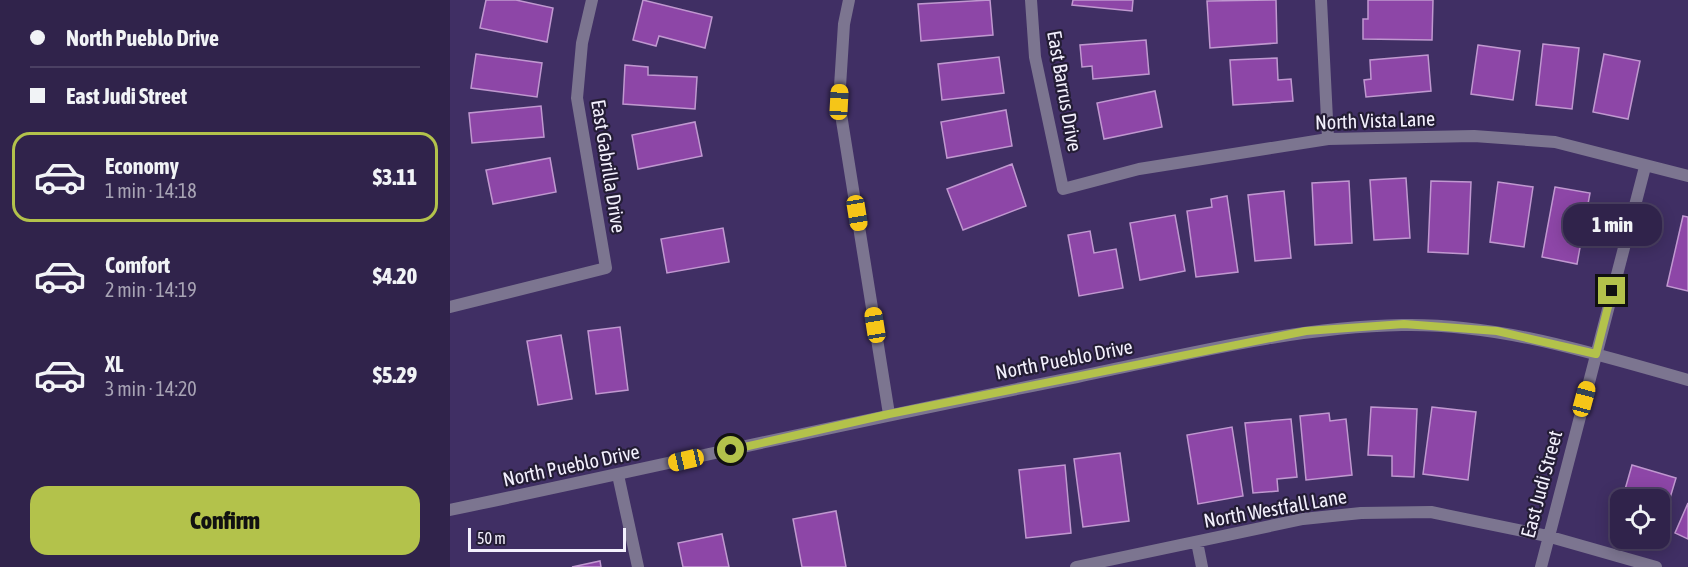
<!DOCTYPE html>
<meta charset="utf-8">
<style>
:root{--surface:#30234b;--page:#3c2f55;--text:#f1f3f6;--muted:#a8a4b5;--line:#4b4063;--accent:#b3c24b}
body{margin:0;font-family:"Asap Condensed",sans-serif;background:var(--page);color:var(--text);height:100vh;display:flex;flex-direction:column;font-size:22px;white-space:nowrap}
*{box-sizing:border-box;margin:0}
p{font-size:20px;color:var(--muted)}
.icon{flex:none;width:33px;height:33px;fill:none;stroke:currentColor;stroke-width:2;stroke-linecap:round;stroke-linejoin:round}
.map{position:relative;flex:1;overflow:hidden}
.panel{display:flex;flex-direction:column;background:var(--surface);width:450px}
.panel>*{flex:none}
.banner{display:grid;align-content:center;height:132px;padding:0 30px;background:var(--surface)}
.controls{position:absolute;left:1160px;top:489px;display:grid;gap:12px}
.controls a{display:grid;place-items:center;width:60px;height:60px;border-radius:12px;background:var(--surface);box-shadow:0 3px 15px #0003,0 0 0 2px var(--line);font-size:30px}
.scale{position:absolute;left:18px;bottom:15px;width:158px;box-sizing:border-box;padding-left:6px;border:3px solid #f3f0fd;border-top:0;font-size:16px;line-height:21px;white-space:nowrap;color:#f3f0fd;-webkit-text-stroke:4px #241d35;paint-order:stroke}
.end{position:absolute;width:27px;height:27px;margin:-14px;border:8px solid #b3c24b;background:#111;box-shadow:0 0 0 3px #111}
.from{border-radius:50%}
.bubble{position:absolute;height:42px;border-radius:18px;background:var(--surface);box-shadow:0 3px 15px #0003,0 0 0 2px var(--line);font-size:20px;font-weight:800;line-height:42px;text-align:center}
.car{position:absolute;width:18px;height:36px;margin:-18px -9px;border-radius:8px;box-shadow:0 0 4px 2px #0007;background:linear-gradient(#f5c518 24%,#345 0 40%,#f5c518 0 76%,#345 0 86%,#f5c518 0)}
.banner b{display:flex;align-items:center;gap:21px;height:57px;font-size:22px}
.banner b+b{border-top:2px solid var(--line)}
.banner i{width:15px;height:15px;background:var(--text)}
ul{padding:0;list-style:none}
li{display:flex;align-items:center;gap:18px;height:90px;margin:0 12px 9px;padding:0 18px;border:3px solid transparent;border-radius:18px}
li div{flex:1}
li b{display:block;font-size:22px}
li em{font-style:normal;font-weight:800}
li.on{border-color:var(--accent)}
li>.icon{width:54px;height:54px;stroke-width:1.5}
.cta{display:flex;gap:12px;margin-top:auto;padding:12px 30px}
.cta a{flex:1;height:69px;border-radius:18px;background:var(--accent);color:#111;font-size:24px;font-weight:800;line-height:69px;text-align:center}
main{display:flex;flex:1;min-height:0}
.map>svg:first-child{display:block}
</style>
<main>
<section class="panel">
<div class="banner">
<b><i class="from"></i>North Pueblo Drive</b>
<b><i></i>East Judi Street</b>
</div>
<ul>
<li class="on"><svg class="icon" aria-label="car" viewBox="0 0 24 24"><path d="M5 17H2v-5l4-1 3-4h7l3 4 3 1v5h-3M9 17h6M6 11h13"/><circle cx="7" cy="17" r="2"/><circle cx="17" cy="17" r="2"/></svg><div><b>Economy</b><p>1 min · 14:18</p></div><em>$3.11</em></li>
<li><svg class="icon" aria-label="car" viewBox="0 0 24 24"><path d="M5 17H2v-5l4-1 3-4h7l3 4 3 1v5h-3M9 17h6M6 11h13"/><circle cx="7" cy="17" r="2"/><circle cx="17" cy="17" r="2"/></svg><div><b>Comfort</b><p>2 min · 14:19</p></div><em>$4.20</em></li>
<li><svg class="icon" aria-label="car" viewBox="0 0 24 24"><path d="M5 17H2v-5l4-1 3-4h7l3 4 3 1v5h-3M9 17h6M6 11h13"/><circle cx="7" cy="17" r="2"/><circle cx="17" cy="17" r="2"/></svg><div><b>XL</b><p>3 min · 14:20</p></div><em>$5.29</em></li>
</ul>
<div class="cta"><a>Confirm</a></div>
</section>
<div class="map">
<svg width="1238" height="567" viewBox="0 0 1238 567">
<rect width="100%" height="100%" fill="#402f64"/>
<path fill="#8d46a7" stroke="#c098d0" stroke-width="1.5" d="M36 0H66L103 8 97 42 30 28Z
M193 0 262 17 255 48 209 36 206 46 183 40Z
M540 0 543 35 471 41 468 4Z
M623 0H683L682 11 622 5Z
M826 0 827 43 760 48 757 1Z
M918 0H983L982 40 913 39V19H918Z
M696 40 699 74 643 79 642 66 632 67 630 45Z
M1093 44 1129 48 1122 109 1086 105Z
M1028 45 1070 51 1063 100 1021 94Z
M26 54 92 63 87 97 21 88Z
M1154 54 1190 61 1178 119 1143 112Z
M978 55 981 91 916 97 914 80 921 79 920 60Z
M549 57 554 93 492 100 488 64Z
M827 58 828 80 841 79 843 101 783 105 780 60Z
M175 65 198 67V75L247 77 245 109 173 104Z
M705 91 712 127 654 139 647 103Z
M91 106 94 137 22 143 19 113Z
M556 110 562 146 497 158 491 122Z
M245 122 252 156 188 169 182 135Z
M100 158 106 192 43 204 36 170Z
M562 164 576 206 513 230 497 189Z
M956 178 960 238 924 240 920 180Z
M899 181 902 243 865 245 862 183Z
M981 181 1021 182 1018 254 978 252Z
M1048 182 1083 187 1074 247 1040 242Z
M1105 187 1140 193 1127 264 1092 257Z
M834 191 841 258 805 261 798 195Z
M777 196 788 272 746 277 737 211 762 207 761 199Z
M725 215 735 271 690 280 680 223Z
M1233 216 1238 217V291L1217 286Z
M273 228 279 262 217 273 211 239Z
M640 231 644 253 666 249 673 288 629 296 618 235Z
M170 327 178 390 146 394 138 331Z
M111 335 122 399 88 405 77 341Z
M921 407 967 409 964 477 942 476V456L918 455Z
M982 407 1026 412 1018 480 973 474Z
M879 413 880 421 896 419 902 475 856 480 850 416Z
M841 419 847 477 827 479 828 491 803 493 795 423Z
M782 427 793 496 748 504 737 435Z
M670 453 679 521 633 527 624 459Z
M615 465 621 533 576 538 569 470Z
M1182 465 1226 478 1214 518 1209 516V500H1172Z
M1238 503V539L1225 533Z
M386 511 396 567H352L343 519Z
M272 534 279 567H233L228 543Z
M150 561 151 567H122Z"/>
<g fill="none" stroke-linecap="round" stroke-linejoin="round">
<path stroke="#7c7590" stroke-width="12" d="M399 0 394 24 389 102 439 414
M581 0 585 57 613 189 689 169 878 139 1024 136 1105 142 1238 176
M871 0 878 139
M0 307 156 268 127 98 132 43 142 0
M168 475 188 567
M747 542 752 567
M626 567 853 519 911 513 981 512 1097 536 1206 567
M1091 567 1195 167"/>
<path stroke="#7c7590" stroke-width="12" d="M0 510C209 466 417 418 627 377 734 355 843 327 952 325 1050 323 1145 354 1238 380"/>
</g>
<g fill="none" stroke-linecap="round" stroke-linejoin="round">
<path stroke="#b3c24b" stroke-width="8" d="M281 450 439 414 856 331 954 324 1047 331 1146 354 1162 291"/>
</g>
<g text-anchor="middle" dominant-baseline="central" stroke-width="4.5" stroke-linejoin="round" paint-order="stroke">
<g font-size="20" fill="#f3f0fd" stroke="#241d35">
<text transform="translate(615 91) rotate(80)">East Barrus Drive</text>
<text transform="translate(925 120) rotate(-2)">North Vista Lane</text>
<text transform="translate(159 166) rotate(81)">East Gabrilla Drive</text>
<text transform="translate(614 359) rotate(-11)">North Pueblo Drive</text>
<text transform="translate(121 465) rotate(-12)">North Pueblo Drive</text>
<text transform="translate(1091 484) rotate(-75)">East Judi Street</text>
<text transform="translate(825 508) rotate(-10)">North Westfall Lane</text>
</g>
</g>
</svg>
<div class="controls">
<a><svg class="icon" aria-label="locate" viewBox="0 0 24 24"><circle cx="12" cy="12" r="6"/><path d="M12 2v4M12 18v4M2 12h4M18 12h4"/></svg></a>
</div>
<div class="scale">50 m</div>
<i class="end from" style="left:281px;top:450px"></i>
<i class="end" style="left:1162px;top:291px"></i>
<div class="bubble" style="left:1113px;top:204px;width:99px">1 min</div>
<i class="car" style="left:389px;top:102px;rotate:3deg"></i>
<i class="car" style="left:407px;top:213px;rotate:171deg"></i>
<i class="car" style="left:425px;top:325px;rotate:351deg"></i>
<i class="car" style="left:1134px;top:399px;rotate:15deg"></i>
<i class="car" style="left:236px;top:460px;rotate:257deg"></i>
</div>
</main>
